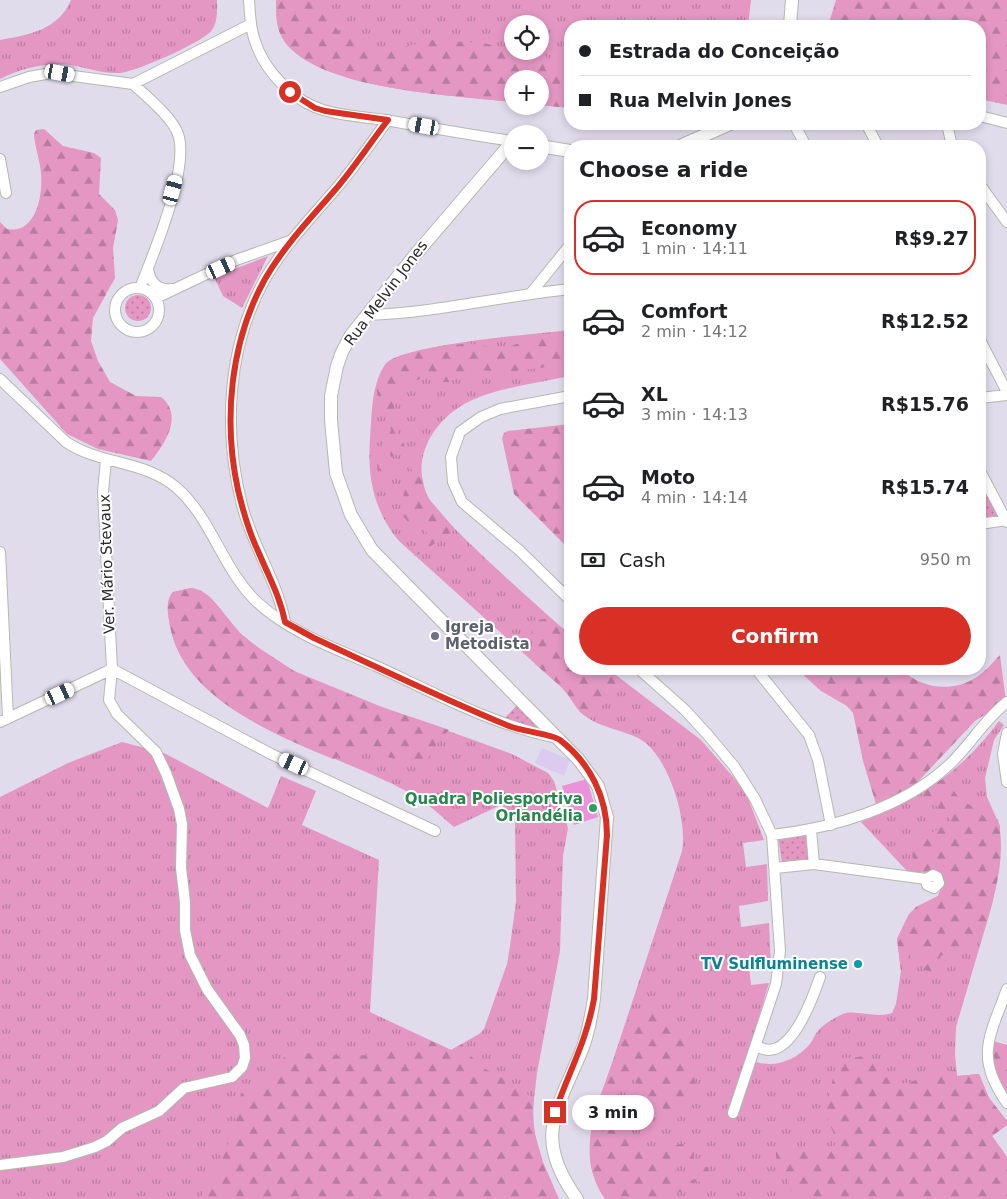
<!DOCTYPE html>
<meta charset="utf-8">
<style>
:root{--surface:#fff;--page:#f2f2f2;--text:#202124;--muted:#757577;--line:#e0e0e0;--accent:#d93025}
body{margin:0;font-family:"DejaVu Sans",sans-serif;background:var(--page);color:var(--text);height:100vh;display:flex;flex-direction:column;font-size:19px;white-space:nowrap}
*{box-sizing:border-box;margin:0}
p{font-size:16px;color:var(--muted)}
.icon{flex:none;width:28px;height:28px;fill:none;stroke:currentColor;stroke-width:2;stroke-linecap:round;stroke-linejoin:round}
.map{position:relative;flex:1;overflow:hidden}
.drawer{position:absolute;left:564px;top:140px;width:422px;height:535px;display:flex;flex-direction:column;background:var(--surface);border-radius:20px;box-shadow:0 2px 8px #0003}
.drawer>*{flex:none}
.guide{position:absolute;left:564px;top:20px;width:422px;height:110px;border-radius:20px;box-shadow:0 2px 8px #0003;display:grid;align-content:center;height:110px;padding:0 15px;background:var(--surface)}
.controls{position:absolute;left:504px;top:15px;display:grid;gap:10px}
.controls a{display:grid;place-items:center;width:45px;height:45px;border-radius:50%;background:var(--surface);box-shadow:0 2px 8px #0003;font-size:25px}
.end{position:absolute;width:22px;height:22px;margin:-11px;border:6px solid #d93025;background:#fff;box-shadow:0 0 0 2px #fff}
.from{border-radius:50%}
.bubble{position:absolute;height:35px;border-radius:18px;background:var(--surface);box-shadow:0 2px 8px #0003;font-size:16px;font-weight:800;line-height:35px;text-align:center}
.car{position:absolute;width:15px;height:30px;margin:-15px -8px;border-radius:6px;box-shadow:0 0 4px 1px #0007;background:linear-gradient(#fff 24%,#345 0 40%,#fff 0 76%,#345 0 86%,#fff 0)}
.guide b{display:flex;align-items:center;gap:18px;height:48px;font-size:19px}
.guide b+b{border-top:1px solid var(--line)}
.guide i{width:12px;height:12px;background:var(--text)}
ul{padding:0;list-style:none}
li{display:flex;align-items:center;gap:15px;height:75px;margin:0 10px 8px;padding:0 5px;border:2px solid transparent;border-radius:20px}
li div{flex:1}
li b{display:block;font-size:19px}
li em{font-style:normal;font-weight:800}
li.active{border-color:var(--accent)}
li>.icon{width:45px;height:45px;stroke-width:1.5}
h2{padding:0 15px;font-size:22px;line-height:60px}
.pay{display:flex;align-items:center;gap:12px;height:55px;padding:0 15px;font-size:19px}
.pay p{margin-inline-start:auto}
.cta{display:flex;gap:10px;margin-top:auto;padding:10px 15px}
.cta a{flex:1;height:58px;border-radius:30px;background:var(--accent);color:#fff;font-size:20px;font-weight:800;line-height:58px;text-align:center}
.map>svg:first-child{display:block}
</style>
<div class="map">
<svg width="1007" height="1199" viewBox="0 0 1007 1199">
<defs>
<pattern id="grass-tufts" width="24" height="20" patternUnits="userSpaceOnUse" patternTransform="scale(1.25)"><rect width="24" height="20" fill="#e497c3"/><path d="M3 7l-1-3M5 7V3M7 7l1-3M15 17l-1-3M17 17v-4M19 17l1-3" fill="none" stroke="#b97b9f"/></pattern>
<pattern id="forest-firs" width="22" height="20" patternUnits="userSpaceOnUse" patternTransform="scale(1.25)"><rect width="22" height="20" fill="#e497c3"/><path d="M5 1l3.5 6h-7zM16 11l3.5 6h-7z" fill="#b97b9f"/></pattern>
<pattern id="park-dots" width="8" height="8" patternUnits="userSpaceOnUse" patternTransform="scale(1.25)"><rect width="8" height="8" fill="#e497c3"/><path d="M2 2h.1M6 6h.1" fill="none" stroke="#b97b9f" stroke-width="1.8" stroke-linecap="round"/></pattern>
</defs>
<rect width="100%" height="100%" fill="#e1dcec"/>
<path fill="#dbcbee" d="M542 748 570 760 564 776 535 763Z"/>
<path fill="url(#grass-tufts)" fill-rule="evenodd" d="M71 0H217C217 10 218 21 212 30 204 42 135 72 120 73 103 74 87 68 71 65 48 62 21 68 0 79V40C29 35 58 30 71 0Z
M276 0H751L748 26H570V108L540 105V79H512V102C459 96 309 89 282 37 276 26 276 13 276 0ZM512 24H540V51H512Z
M268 256 242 308 223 296 214 277Z
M570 330V376C538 383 500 387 470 401 437 417 412 453 425 490 432 510 450 523 463 537 498 571 534 603 570 635V669H608L701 740 741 786 748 798 764 840 743 843 746 867 767 864 768 901 739 906 741 927 769 923 771 964 749 967 751 985 769 983 747 1058C768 1070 793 1063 809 1045 813 1041 814 1036 817 1032 822 1025 834 1018 843 1014 856 1009 875 1019 892 1013L896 1004 901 971 897 939 909 914 916 907 938 896 942 886 938 873 908 872 861 822C922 797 959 774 999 721L1004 725 994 740 985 778 987 797 1000 826V862L992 905 956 1027 955 1054 957 1076 979 1074 989 1098 1007 1121V1125L992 1136 1007 1157V1199H605C589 1175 588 1153 592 1124L682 851C688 820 668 753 638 738 622 730 603 728 588 718 575 710 571 696 560 686L399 541C374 512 367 476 370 439 372 415 371 385 385 365 400 344 539 334 570 330Z
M191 588 200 590 210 597 241 634 259 648 294 671 382 707 512 754 548 773 554 781 568 828 563 856 560 951 537 1073 532 1116 535 1134 543 1162 559 1199H0V797L68 763 122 742 164 753 268 808 281 776 316 791 302 825 379 860 370 1012 451 1050 479 1034 484 1029 507 964 510 946 516 902 515 817 501 805 454 827C442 817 431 806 418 798 345 752 187 725 170 625 168 615 165 601 173 592Z"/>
<path fill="url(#forest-firs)" d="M276 0H332L330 13 336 28 341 34 378 48 394 49 432 40 484 43 506 49 512 48V51H540V49L547 58 570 65V108L540 105V79H512V102C455 95 320 91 284 41 276 29 276 14 276 0Z
M836 0H1007V105L980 99V26H828Z
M44 129 63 146 94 153 101 158 99 194 115 210 118 220 113 248 115 278 93 318 91 341 98 361 110 382 136 396 161 397C184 415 165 444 151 461L98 449 67 434 0 359V222L7 229C36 235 43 195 41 174 40 160 35 148 34 134L36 130Z
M538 336 570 341V376L564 377 548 367 506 372 480 370 470 372 449 382H442L427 377 403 384 399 387 394 399V424L412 461 420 468 425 491 429 499 454 528 449 539C434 540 427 551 414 556L415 544 425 540 428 535 421 524 408 522 401 513 404 492 410 482 412 470 400 453 391 457 389 450C385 458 389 466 388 474L382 475 373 458 391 431 387 413 376 389 384 366 392 359 402 355 467 343 503 349Z
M570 424V550L514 494 502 438 504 433 508 431Z
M191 588C213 591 225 618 240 633 250 642 262 651 273 658 324 693 392 709 449 730L437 743 428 759 417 764 357 750 333 759C273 734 183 697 170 626 168 615 165 601 173 592Z
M550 618 570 635V669H608L618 678 613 699 599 706 592 717 588 718 580 712 565 690 535 664 530 621Z
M1000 655 1006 701 975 721 912 788 876 804 863 761 853 713 847 706 821 691 797 669H901C921 689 953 693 977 677 986 671 993 662 1000 655Z
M957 769C947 791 955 795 971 806 982 814 984 820 998 819 1007 857 994 900 982 936L944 954 939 957 932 972 925 970C924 960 931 954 917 950L910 954 901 971 897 939 906 920 916 907 938 896 942 886 933 872H921L915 869C904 834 930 838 949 822V817L945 813 921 794Z
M631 1011H653L665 1016 675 1036 686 1041 696 1086 689 1111 680 1113 652 1105 634 1078 611 1101 598 1102Z
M429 1040 451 1050 462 1044 478 1065 515 1085 534 1099C530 1134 542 1168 559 1199H199C224 1168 233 1131 241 1093 267 1092 273 1079 284 1057 306 1050 324 1055 346 1056 374 1056 403 1051 429 1040Z
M993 1041 1007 1045V1096L992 1068Z
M863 1056C878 1059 878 1069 888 1079 900 1092 923 1075 936 1073 943 1071 949 1071 956 1070L957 1076 979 1074 989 1098 1007 1121V1125L992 1136 1007 1157V1199H817L797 1196 791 1191 785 1171 776 1158V1152C796 1143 815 1156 834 1148L836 1139 825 1113 837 1060C844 1056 854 1059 863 1056Z
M615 1121 622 1132 639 1138 641 1141 638 1146 652 1149 660 1155 666 1146C676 1147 686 1139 694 1149V1159L688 1162 679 1159 674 1163 680 1179 685 1182 699 1178 697 1168 703 1164 708 1168 710 1177 704 1181 685 1184 681 1192 672 1193 668 1199H605C591 1178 587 1158 591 1133L602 1132Z"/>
<path fill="url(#park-dots)" d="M125 308a13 13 0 1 1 26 0a13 13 0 1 1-26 0Z
M980 478 1002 518 980 521Z
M518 704 552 735 503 720Z
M808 833 811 860 782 863 778 837Z"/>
<path fill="#eb93da" d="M587 779 598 817 574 825 562 786Z"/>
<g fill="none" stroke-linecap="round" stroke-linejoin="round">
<g stroke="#b2baac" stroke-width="12">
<path id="minor" d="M249 0C250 12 250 26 254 38 263 70 294 103 327 111 348 117 370 117 391 121 432 128 472 135 512 141
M133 84C146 96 172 117 178 134 190 168 153 255 140 288
M0 87 29 77 51 73 133 84 251 24
M980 116 1007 123
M794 124 806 146
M947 124 952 146
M869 129 878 146
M0 159 6 193
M980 185 1007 222
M148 267C149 281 157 291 172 289
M115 310a22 22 0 1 1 44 0a22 22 0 1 1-44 0Z
M531 293 570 245
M156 298 236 260 290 241
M367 315C435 313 502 296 570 289
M980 340 1007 392
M0 379 66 442C100 465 145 460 177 488 212 519 223 570 257 602 289 632 336 649 376 666 435 693 494 726 558 738
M570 396 500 409 481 417 460 432 451 457 453 482 462 502 519 550 570 600
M980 398 1007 395
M980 471 1007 522
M980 524 1006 520
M0 552 8 718
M285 622C277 580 252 545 242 505 223 431 227 347 265 279 284 246 310 219 335 190 354 168 371 143 388 120
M112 669 271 754 435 831
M639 669 685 710 707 734 734 766 755 799 772 835 780 951 776 984 733 1113
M756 669 809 735 818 760 831 825
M0 722 112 669
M1007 733 1003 754 1007 782
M811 830 814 864
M772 835C833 828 904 808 950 764 970 745 985 719 1007 702
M775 868 814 864 926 879 933 875 937 877 939 883 934 888 927 885 926 879
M1007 989C990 1036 974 1057 1007 1103
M757 1046C789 1067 813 997 820 977
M0 1165 63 1157 95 1147 107 1141 122 1128 159 1111 184 1088 232 1077 242 1067 245 1058 244 1045 240 1035 207 989 190 955 185 930V902L181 868 182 824 179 809 166 773 156 752 117 714 109 700 112 669 103 492 106 459"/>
</g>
<g stroke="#b2baac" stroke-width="14">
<path id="tertiary" d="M790 26 792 0
M512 142 415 255 351 335 342 352 337 366 331 396V420L336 473 351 515 372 550 579 760 598 786 607 817 594 999C591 1017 588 1035 581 1052 556 1112 533 1138 577 1199
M540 146 570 151
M680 146 730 124"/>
</g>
<use href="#minor" stroke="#fff" stroke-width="10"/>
<use href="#tertiary" stroke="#fff" stroke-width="12"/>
</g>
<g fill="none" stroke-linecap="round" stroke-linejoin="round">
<path stroke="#d93025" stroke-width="6" d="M290 92 315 108 325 111 388 120C370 143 354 168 335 190 310 219 284 246 265 279 230 342 223 421 238 490 243 511 249 532 258 551 268 575 280 596 285 622L314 638C379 668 443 699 509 726 520 731 552 734 560 740 590 763 607 797 607 835L594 999C586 1043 569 1071 555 1112"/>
</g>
<circle fill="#6b7280" stroke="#fff" stroke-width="2" cx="435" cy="636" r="5"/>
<circle fill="#2e9e5b" stroke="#fff" stroke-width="2" cx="593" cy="808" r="5"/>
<circle fill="#0f9aa8" stroke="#fff" stroke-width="2" cx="858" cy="964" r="5"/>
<g text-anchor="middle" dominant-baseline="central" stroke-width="4" stroke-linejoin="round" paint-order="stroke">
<g font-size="15" fill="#2a2a2a" stroke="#fff">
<text transform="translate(386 293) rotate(-53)">Rua Melvin Jones</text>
<text transform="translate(107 564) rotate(-92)">Ver. Mário Stevaux</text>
</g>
<g font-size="15" font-weight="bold" fill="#5b616d" stroke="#fff" text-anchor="start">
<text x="445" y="627">Igreja<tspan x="445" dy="17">Metodista</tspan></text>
</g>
<g font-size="15" font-weight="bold" fill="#27864d" stroke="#fff" text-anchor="end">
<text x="583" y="799">Quadra Poliesportiva<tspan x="583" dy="17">Orlandélia</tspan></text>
</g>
<g font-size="15" font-weight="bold" fill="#0d838f" stroke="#fff" text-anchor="end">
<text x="848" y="964">TV Sulfluminense</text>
</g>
</g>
</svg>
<div class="controls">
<a><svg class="icon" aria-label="locate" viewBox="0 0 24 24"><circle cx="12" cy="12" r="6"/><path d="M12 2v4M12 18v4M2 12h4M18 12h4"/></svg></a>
<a>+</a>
<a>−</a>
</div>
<i class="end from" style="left:290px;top:92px"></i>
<i class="end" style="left:555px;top:1112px"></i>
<div class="bubble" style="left:572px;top:1095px;width:82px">3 min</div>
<i class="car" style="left:60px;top:73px;rotate:100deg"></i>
<i class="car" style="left:424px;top:126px;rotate:280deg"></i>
<i class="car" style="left:173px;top:190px;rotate:15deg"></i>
<i class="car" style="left:221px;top:268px;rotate:65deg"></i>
<i class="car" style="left:60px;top:694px;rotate:65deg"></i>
<i class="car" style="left:294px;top:764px;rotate:294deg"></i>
<div class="guide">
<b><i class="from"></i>Estrada do Conceição</b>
<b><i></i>Rua Melvin Jones</b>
</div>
<section class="drawer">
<h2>Choose a ride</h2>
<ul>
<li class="active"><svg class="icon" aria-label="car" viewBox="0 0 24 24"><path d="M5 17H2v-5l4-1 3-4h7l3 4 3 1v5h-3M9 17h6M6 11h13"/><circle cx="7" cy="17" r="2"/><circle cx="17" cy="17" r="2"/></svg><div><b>Economy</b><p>1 min · 14:11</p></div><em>R$9.27</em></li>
<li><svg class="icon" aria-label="car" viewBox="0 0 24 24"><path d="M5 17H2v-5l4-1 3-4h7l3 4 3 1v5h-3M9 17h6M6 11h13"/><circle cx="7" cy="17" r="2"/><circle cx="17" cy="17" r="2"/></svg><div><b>Comfort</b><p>2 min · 14:12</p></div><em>R$12.52</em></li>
<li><svg class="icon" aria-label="car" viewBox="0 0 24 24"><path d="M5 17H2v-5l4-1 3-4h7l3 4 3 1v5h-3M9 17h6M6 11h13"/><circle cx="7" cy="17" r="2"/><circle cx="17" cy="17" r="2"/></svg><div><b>XL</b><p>3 min · 14:13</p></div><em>R$15.76</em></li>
<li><svg class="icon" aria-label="car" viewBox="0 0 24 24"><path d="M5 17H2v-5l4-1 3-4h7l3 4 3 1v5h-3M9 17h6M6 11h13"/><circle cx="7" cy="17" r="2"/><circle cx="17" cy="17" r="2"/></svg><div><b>Moto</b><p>4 min · 14:14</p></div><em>R$15.74</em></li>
</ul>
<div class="pay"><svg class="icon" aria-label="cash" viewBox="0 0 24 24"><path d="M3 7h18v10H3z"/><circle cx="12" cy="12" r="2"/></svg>Cash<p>950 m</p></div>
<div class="cta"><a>Confirm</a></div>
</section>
</div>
